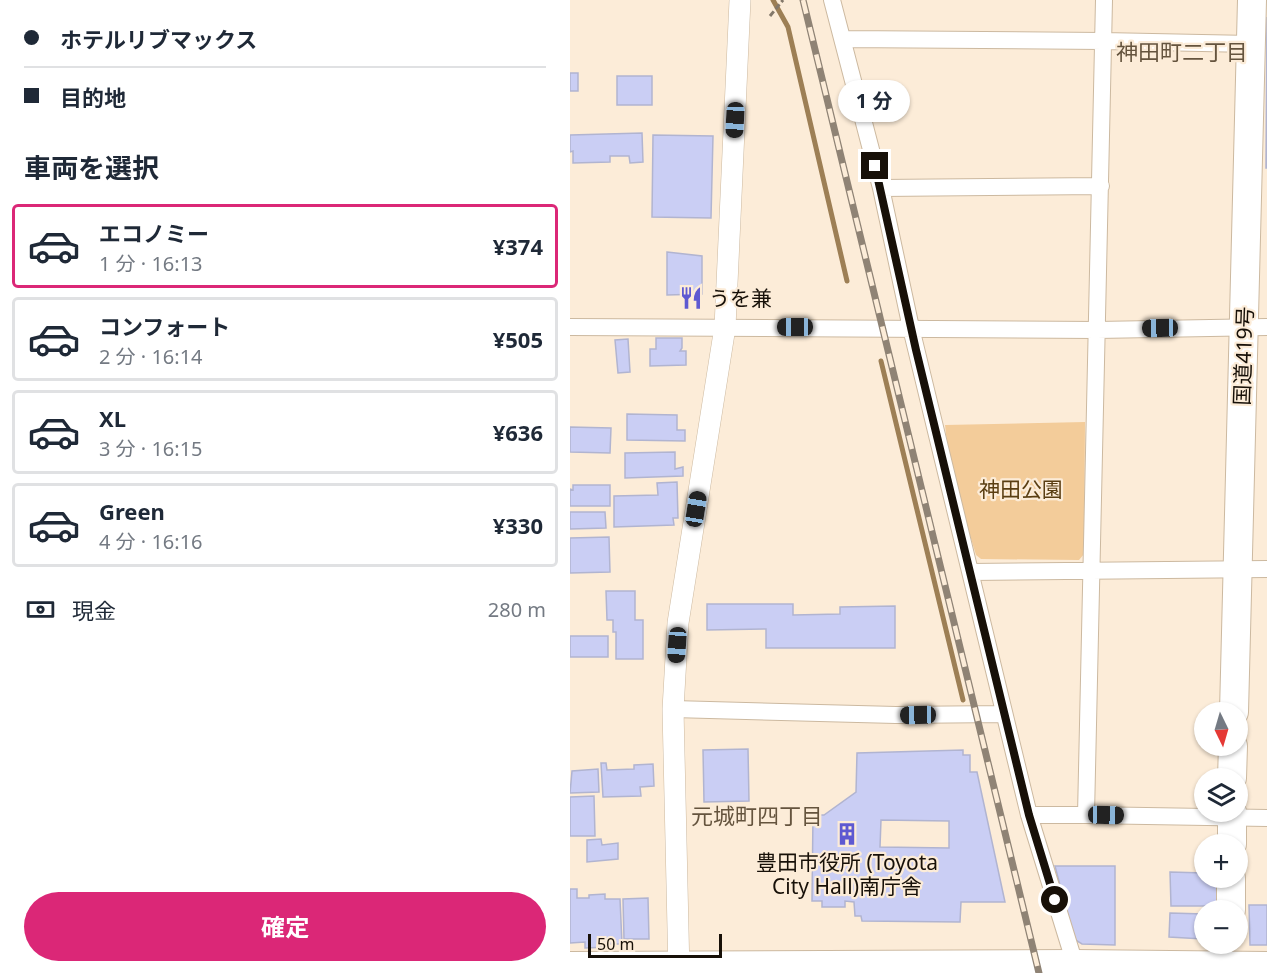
<!DOCTYPE html>
<html lang="ja">
<meta charset="utf-8">
<style>
:root{--surface:#fff;--page:#f6f6f7;--text:#1f2937;--muted:#747a83;--line:#e0e1e3;--accent:#db2777}
body{margin:0;font-family:"Noto Sans","Noto Sans JP",sans-serif;background:var(--page);color:var(--text);height:100vh;display:flex;flex-direction:column;font-size:22px;white-space:nowrap}
*{box-sizing:border-box;margin:0}
p{font-size:20px;color:var(--muted)}
.icon{flex:none;width:33px;height:33px;fill:none;stroke:currentColor;stroke-width:2;stroke-linecap:round;stroke-linejoin:round}
.map{position:relative;flex:1;overflow:hidden}
.sheet{display:flex;flex-direction:column;background:var(--surface);width:570px}
.sheet>*{flex:none}
.guide{display:grid;align-content:center;height:132px;padding:0 24px;background:var(--surface)}
.needle{width:39px;rotate:175deg}
.tools{position:absolute;left:624px;top:702px;display:grid;gap:12px}
.tools a{display:grid;place-items:center;width:54px;height:54px;border-radius:50%;background:var(--surface);box-shadow:0 2px 4px #0004;font-size:30px}
.scale{position:absolute;left:18px;bottom:15px;width:134px;box-sizing:border-box;padding-left:6px;border:3px solid #171008;border-top:0;font-size:16px;line-height:21px;white-space:nowrap;color:#171008;-webkit-text-stroke:4px #fcecd8;paint-order:stroke}
.end{position:absolute;width:27px;height:27px;margin:-14px;border:8px solid #171008;background:#fff;box-shadow:0 0 0 3px #fff}
.from{border-radius:50%}
.bubble{position:absolute;height:42px;border-radius:21px;background:var(--surface);box-shadow:0 2px 4px #0004;font-size:20px;font-weight:700;line-height:42px;text-align:center}
.car{position:absolute;width:18px;height:36px;margin:-18px -9px;border-radius:8px;box-shadow:0 0 4px 2px #0007;background:linear-gradient(#222 24%,#8ab4d8 0 40%,#222 0 76%,#8ab4d8 0 86%,#222 0)}
.guide b{display:flex;align-items:center;gap:21px;height:57px;font-size:22px}
.guide b+b{border-top:2px solid var(--line)}
.guide i{width:15px;height:15px;background:var(--text)}
ul{padding:0;list-style:none}
li{display:flex;align-items:center;gap:18px;height:84px;margin:0 12px 9px;padding:0 12px;border:3px solid var(--line);border-radius:6px}
li div{flex:1}
li b{display:block;font-size:22px}
li em{font-style:normal;font-weight:700}
li.on{border-color:var(--accent)}
li>.icon{width:54px;height:54px;stroke-width:1.5}
h2{padding:0 24px;font-size:27px;line-height:72px}
.pay{display:flex;align-items:center;gap:15px;height:66px;padding:0 24px;font-size:22px}
.pay p{margin-inline-start:auto}
.button{display:flex;gap:12px;margin-top:auto;padding:12px 24px}
.button a{flex:1;height:69px;border-radius:36px;background:var(--accent);color:#fff;font-size:24px;font-weight:700;line-height:69px;text-align:center}
main{display:flex;flex:1;min-height:0}
.map>svg:first-child{display:block}
</style>
<main>
<section class="sheet">
<div class="guide">
<b><i class="from"></i>ホテルリブマックス</b>
<b><i></i>目的地</b>
</div>
<h2>車両を選択</h2>
<ul>
<li class="on"><svg class="icon" aria-label="car" viewBox="0 0 24 24"><path d="M5 17H2v-5l4-1 3-4h7l3 4 3 1v5h-3M9 17h6M6 11h13"/><circle cx="7" cy="17" r="2"/><circle cx="17" cy="17" r="2"/></svg><div><b>エコノミー</b><p>1 分 · 16:13</p></div><em>¥374</em></li>
<li><svg class="icon" aria-label="car" viewBox="0 0 24 24"><path d="M5 17H2v-5l4-1 3-4h7l3 4 3 1v5h-3M9 17h6M6 11h13"/><circle cx="7" cy="17" r="2"/><circle cx="17" cy="17" r="2"/></svg><div><b>コンフォート</b><p>2 分 · 16:14</p></div><em>¥505</em></li>
<li><svg class="icon" aria-label="car" viewBox="0 0 24 24"><path d="M5 17H2v-5l4-1 3-4h7l3 4 3 1v5h-3M9 17h6M6 11h13"/><circle cx="7" cy="17" r="2"/><circle cx="17" cy="17" r="2"/></svg><div><b>XL</b><p>3 分 · 16:15</p></div><em>¥636</em></li>
<li><svg class="icon" aria-label="car" viewBox="0 0 24 24"><path d="M5 17H2v-5l4-1 3-4h7l3 4 3 1v5h-3M9 17h6M6 11h13"/><circle cx="7" cy="17" r="2"/><circle cx="17" cy="17" r="2"/></svg><div><b>Green</b><p>4 分 · 16:16</p></div><em>¥330</em></li>
</ul>
<div class="pay"><svg class="icon" aria-label="cash" viewBox="0 0 24 24"><path d="M3 7h18v10H3z"/><circle cx="12" cy="12" r="2"/></svg>現金<p>280 m</p></div>
<div class="button"><a>確定</a></div>
</section>
<div class="map">
<svg width="697" height="973" viewBox="0 0 697 973">
<rect width="100%" height="100%" fill="#fcecd8"/>
<path fill="#f3cc9a" d="M515 422 514 554 509 560 411 559 406 555C393 512 379 469 375 425Z"/>
<g fill="none" stroke-linecap="round" stroke-linejoin="round">
<path stroke="#9d7f55" stroke-width="5" d="M203 0 218 27 277 281
M311 361 393 700"/>
</g>
<path fill="#cacef4" stroke="#b1b4d0" stroke-width="1.5" fill-rule="evenodd" d="M697 17V168H696Z
M0 73H8V91H0Z
M47 76H82V105H47Z
M72 133 73 162 60 163 59 156H40V162L3 163V151L0 152V135Z
M83 135 143 136 141 218 82 217Z
M97 252 132 256V294L97 295Z
M86 338H112V348L110 351H116V365L80 366V349H86Z
M58 339 60 372 48 373 45 340Z
M57 414 107 415V430H115V441L57 440Z
M0 427 41 428 40 453 0 452Z
M105 452V469L113 467V476L55 478V453Z
M107 482 108 518H103L104 525 44 527V496L88 495 87 483Z
M3 485H40V506H0V489L3 490Z
M0 512H35L36 528 0 529Z
M39 537 40 572 0 573V538Z
M36 591H65V620H73V659H46V632H43V620H37Z
M137 604H223V615L270 614V607L325 606V648H196V629L137 630Z
M0 636H38V657H0Z
M178 749 179 801 134 802 133 750Z
M393 750V755H400V772H407L435 902H391L390 922 292 921 291 916H285L284 902 275 901V907H252V901H242L243 815H254L286 792 287 753ZM311 820 379 821V848L310 847Z
M31 763H36L37 770 64 769V765L83 764 84 786 70 787 71 796 33 797Z
M28 769 29 792 0 793 2 771Z
M24 796 25 836H0V797Z
M31 839 32 845 48 843V859L17 862V840Z
M485 866H545V945L512 944 504 939Z
M600 872 634 873V878H652L651 906H601Z
M0 889H7V898H19V895L35 894V899H50L52 944H39V947L15 948V942L0 943Z
M78 898 79 939H54L53 899Z
M679 905H697V945H680Z
M600 913 634 914 633 939 599 937Z"/>
<g fill="none" stroke-linecap="round" stroke-linejoin="round">
<g stroke="#ccb9a0" stroke-width="18">
<path id="minor" d="M262 0 311 188 341 328 459 815 505 964
M273 39 533 41 681 44
M311 188 531 186
M0 327 527 330 697 327
M400 572 697 569
M103 709 326 715 434 714
M459 815H516L697 818
M516 815 534 0"/>
</g>
<g stroke="#ccb9a0" stroke-width="22">
<path id="tertiary" d="M109 973 103 709 108 623 155 327 170 0"/>
</g>
<g stroke="#ccb9a0" stroke-width="30">
<path id="trunk" d="M664 712 682 0
M662 778 663 746
M662 844V812
M661 910V878
M0 966 505 964 697 966"/>
</g>
<path stroke="#83786a" stroke-width="3" stroke-dasharray="6 3" stroke-linecap="butt" d="M200 16 213 0"/>
<use href="#minor" stroke="#fff" stroke-width="16"/>
<use href="#tertiary" stroke="#fff" stroke-width="21"/>
<use href="#trunk" stroke="#fff" stroke-width="28"/>
<g stroke="#8f8375" stroke-width="7">
<path id="rail" d="M233 0 469 973"/>
</g>
<use href="#rail" stroke="#fcecd8" stroke-width="4.5" stroke-dasharray="14" stroke-linecap="butt"/>
</g>
<g fill="none" stroke-linecap="round" stroke-linejoin="round">
<path stroke="#171008" stroke-width="8" d="M305 166 346 350 459 815 485 900"/>
</g>
<defs>
<g id="restaurant-bare" transform="scale(1.8)"><path d="M-5-6h1v4h1v-4h1v4h1v-4h1v5L-1.5 .5V6h-2V.5L-5-1ZM5-6V6H3V1.5H1.5Q1.5-4 5-6Z" fill="#5e59d1" stroke="#fcecd8" stroke-width="2.5" paint-order="stroke"/></g>
<g id="building-bare" transform="scale(1.8)"><path d="M-4-6H4V6H1V3H-1V6H-4ZM-2.5-4.3h1.7v1.8h-1.7ZM.8-4.3h1.7v1.8H.8ZM-2.5-1h1.7V.8h-1.7ZM.8-1h1.7V.8H.8Z" fill="#5e59d1" stroke="#fcecd8" stroke-width="2.5" paint-order="stroke"/></g>
</defs>
<g fill-rule="evenodd">
<use href="#restaurant-bare" x="121" y="298"/>
<use href="#building-bare" x="277" y="834"/>
</g>
<g text-anchor="middle" dominant-baseline="central" stroke-width="4.5" stroke-linejoin="round" paint-order="stroke">
<g font-size="21" fill="#171008" stroke="#fcecd8" text-anchor="start">
<text x="139" y="298">うを兼</text>
<text x="277" y="862" text-anchor="middle">豊田市役所 (Toyota<tspan x="277" dy="24">City Hall)南庁舎</tspan></text>
</g>
<g font-size="21" fill="#171008" stroke="#fcecd8">
<text transform="translate(673 356) rotate(-88)">国道419号</text>
</g>
<g font-size="21" fill="#5a3e12" stroke="#fcecd8">
<text x="451" y="489">神田公園</text>
</g>
<g font-size="22" fill="#65543e" stroke="#fcecd8">
<text x="612" y="51">神田町二丁目</text>
<text x="187" y="815">元城町四丁目</text>
</g>
</g>
</svg>
<div class="tools">
<a><svg class="needle" viewBox="-14 -14 28 28"><path d="M0-13l5 13h-10z" fill="#e53935"/><path d="M0 13l5-13h-10z" fill="#747a83"/></svg></a>
<a><svg class="icon" aria-label="layers" viewBox="0 0 24 24"><path d="M12 4l9 5-9 5-9-5zM3 14l9 5 9-5"/></svg></a>
<a>+</a>
<a>−</a>
</div>
<div class="scale">50 m</div>
<i class="end from" style="left:485px;top:900px"></i>
<i class="end" style="left:305px;top:166px"></i>
<div class="bubble" style="left:268px;top:80px;width:72px">1 分</div>
<i class="car" style="left:165px;top:120px;rotate:183deg"></i>
<i class="car" style="left:225px;top:327px;rotate:270deg"></i>
<i class="car" style="left:590px;top:328px;rotate:269deg"></i>
<i class="car" style="left:126px;top:509px;rotate:9deg"></i>
<i class="car" style="left:107px;top:645px;rotate:184deg"></i>
<i class="car" style="left:348px;top:715px;rotate:269deg"></i>
<i class="car" style="left:536px;top:815px;rotate:91deg"></i>
</div>
</main>
